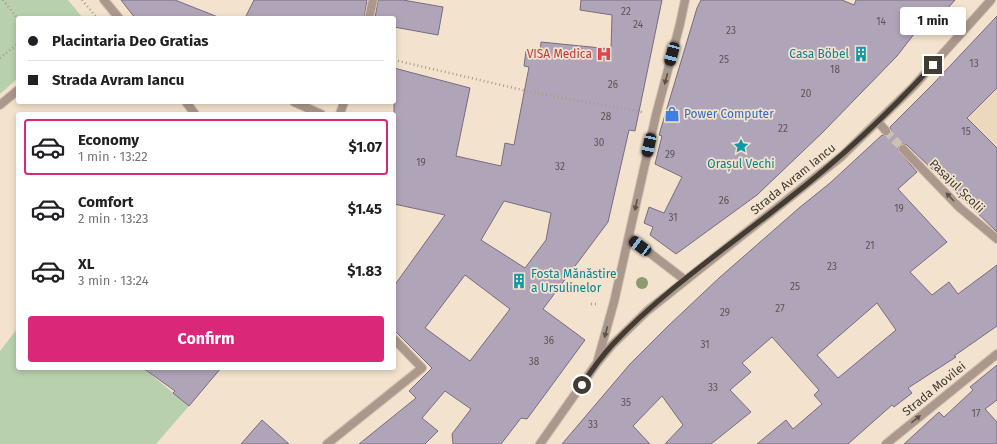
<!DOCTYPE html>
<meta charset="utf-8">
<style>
:root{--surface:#fff;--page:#f2f2f2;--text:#202124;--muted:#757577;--line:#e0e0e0;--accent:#db2777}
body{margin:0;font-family:"Fira Sans",sans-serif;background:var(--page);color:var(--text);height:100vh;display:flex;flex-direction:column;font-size:15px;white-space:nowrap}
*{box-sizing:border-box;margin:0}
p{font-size:13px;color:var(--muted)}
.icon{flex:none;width:22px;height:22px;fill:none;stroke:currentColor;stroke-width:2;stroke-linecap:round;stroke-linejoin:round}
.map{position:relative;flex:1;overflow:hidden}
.details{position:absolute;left:16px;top:112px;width:380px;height:258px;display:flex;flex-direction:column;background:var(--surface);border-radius:4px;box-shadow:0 2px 6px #0003}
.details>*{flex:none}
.hud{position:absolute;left:16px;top:16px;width:380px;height:88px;border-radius:4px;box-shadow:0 2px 6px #0003;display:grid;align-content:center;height:88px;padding:0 12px;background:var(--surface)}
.end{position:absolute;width:18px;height:18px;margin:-9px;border:5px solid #413b32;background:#fff;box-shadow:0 0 0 2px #fff}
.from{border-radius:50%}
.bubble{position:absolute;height:28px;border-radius:4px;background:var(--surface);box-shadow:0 2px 6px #0003;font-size:13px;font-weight:700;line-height:28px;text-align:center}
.car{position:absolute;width:12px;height:24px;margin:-12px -6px;border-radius:5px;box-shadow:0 0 3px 1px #0007;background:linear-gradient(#222 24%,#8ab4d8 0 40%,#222 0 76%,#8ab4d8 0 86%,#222 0)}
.hud b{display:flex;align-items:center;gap:14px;height:38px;font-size:15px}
.hud b+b{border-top:1px solid var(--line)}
.hud i{width:10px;height:10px;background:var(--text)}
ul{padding:7px 0 0;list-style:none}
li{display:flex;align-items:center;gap:12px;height:56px;margin:0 8px 6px;padding:0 4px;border:2px solid transparent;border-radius:4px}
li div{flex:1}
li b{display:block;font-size:15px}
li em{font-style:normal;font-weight:700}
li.on{border-color:var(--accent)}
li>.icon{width:36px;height:36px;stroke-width:1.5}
.action{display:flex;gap:8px;margin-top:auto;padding:8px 12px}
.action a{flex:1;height:46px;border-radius:4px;background:var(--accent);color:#fff;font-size:16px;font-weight:700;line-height:46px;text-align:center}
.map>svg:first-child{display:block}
</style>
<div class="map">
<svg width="997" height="444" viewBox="0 0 997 444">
<rect width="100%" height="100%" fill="#f3e3ce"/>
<path fill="#ecd8bd" d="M982 32 997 45V147L933 84Z"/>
<path fill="#b9d0af" d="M0 0H68L83 18H18V78L0 94Z
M18 328V368H143L189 406 156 444H0V351Z"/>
<path fill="#b0a4b9" stroke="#776c80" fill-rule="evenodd" d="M121 0H175L218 17 135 18Z
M254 0H367L364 18H245Z
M378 0H403L443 7 438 35 394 27V18H375Z
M581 0H662L635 131 629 130 608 222 543 309 585 340 527 419 521 418 501 444H453L452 434 471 409 445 391 422 418 438 431 425 444H359L416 398 409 391 432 368 394 330V286L445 215 394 204V68L470 88 456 156 501 166 505 143 514 145 529 67 524 66 526 51 540 53 541 42 611 49 612 15 580 10ZM504 201 551 213 546 240 525 268 481 240ZM465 275 510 309 470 361 425 328Z
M701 0H842L854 5 856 0H955L926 33 918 29 897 56 822 133 757 195 676 254 650 235 653 227 644 223 649 207 664 213 682 177 655 164 662 136 659 135 697 8Z
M997 16V88L967 118 997 148V232L907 145 901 144 899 145 898 150 917 172 898 189 947 242 910 272 932 295 949 282 958 294 997 265V326L954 356 956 357 908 388 912 393 894 407 892 405 848 444H757L786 420 793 429 822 404 814 395 819 390 772 337 742 363 751 372 730 390 751 412 711 444H665L683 425 662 396 633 426 650 444H562L630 364 667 327 719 278 799 208 830 183 882 135 887 136 890 135 891 130 890 127 933 84ZM877 303 896 330 838 378 817 355Z
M997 365V400L985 409 997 422V444H904L939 412 944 417 973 390 970 387Z
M143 368H221L189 406 173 393 175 391Z
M262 420 289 444H241Z"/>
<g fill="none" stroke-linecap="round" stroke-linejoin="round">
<path stroke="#cfc1af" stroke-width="8" stroke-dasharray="8 4" stroke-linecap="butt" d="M886 131 903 149"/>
<g stroke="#cfc1af" stroke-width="10">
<path id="service" d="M0 105 18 90"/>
</g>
<g stroke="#cfc1af" stroke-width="10">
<path id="pedestrian" d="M186 102 195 114
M327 444 422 368 394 339"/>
</g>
<g stroke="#cfc1af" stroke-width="10">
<path id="minor" d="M104 0 119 18
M369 18 373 0
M294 102 321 114
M340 114 344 102
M878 122 886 131
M903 149 960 208 997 239
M629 237 685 280
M597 363 612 345 647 311 842 156 913 87 991 0
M540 444 597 363 614 302 656 115 680 24 685 0
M886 444 997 354"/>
</g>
<path stroke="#a79b8b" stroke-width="2.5" stroke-dasharray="1 3" stroke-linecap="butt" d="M3 0 18 19
M82 0 97 18
M0 58 18 44
M394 60 531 92 642 112
M591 304H599"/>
<use href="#service" stroke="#ab978c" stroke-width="8"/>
<use href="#pedestrian" stroke="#ab978c" stroke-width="8"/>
<use href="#minor" stroke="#ab978c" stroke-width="8"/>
</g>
<circle fill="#8d9970" cx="642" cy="283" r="6"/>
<defs><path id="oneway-solid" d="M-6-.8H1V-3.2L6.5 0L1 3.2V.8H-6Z"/></defs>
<g fill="#5c5248">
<use href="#oneway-solid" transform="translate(666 79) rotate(105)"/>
<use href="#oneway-solid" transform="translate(950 197) rotate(-134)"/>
<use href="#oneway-solid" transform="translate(636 205) rotate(102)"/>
<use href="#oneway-solid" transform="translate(606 332) rotate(105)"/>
<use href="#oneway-solid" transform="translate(916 419) rotate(-39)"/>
</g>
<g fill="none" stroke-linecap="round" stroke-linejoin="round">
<path stroke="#413b32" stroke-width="5" d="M582 385C591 371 601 357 613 344 664 290 728 247 787 200 840 159 888 114 933 65"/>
</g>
<defs>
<g id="hospital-bare" transform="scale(1.2)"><path d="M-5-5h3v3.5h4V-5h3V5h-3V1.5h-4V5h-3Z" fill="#e0444e" stroke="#f3e3ce" stroke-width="2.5" paint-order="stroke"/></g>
<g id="building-bare" transform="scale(1.2)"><path d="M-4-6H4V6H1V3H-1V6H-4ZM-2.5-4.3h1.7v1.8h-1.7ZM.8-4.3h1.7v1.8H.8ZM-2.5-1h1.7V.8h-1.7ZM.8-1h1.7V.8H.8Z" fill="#0f9aa8" stroke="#f3e3ce" stroke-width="2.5" paint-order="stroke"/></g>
<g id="shop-bare" transform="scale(1.2)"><path d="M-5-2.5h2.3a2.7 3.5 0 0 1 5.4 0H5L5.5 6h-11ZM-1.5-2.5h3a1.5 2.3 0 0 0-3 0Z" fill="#3f7fe0" stroke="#f3e3ce" stroke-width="2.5" paint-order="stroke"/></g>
<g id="sight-bare" transform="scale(1.2)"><path d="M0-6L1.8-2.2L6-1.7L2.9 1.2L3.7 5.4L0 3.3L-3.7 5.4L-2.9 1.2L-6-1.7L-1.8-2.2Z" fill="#0f9aa8" stroke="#f3e3ce" stroke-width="2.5" paint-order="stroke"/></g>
</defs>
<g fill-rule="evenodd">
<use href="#hospital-bare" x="604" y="54"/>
<use href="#building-bare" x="861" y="54"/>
<use href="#shop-bare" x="672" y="114"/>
<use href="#sight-bare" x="741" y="146"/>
<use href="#building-bare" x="519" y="281"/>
</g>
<g text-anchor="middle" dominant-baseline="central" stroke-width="3.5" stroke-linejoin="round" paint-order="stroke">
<g font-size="10" fill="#5d5554">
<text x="626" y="12">22</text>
<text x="881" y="22">14</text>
<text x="638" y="25">24</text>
<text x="731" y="31">23</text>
<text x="724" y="60">25</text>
<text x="974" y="64">13</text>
<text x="835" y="70">18</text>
<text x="613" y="85">26</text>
<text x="806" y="94">20</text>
<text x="606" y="117">28</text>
<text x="783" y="129">22</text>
<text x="966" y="132">15</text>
<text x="599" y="143">30</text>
<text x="670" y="155">29</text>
<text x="421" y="163">19</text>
<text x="560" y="167">32</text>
<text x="724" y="201">26</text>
<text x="899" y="209">19</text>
<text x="673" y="218">31</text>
<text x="870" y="246">21</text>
<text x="832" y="267">23</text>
<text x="795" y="287">25</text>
<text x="780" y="309">27</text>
<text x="725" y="313">29</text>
<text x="549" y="341">36</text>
<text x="705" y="345">31</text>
<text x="534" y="362">38</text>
<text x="713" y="388">33</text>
<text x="626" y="403">35</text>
<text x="976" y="414">17</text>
<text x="593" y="425">33</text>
</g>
<g font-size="12" fill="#be3a42" stroke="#f3e3ce" text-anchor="end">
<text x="592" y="54">VISA Medica</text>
</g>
<g font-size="12" fill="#0d838f" stroke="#f3e3ce" text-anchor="end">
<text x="849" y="54">Casa Böbel</text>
<text x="741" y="164" text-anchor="middle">Orașul Vechi</text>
<text x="531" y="274" text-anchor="start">Fosta Mănăstire<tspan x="531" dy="14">a Ursulinelor</tspan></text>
</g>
<g font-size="12" fill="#366cbe" stroke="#f3e3ce" text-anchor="start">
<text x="684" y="114">Power Computer</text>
</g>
<g font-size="12" fill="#413b32" stroke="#f3e3ce">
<text transform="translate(793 179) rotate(-39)">Strada Avram Iancu</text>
<text transform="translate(957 186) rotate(44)">Pasajul Școlii</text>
<text transform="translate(934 389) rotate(-39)">Strada Movilei</text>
</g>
</g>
</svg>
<i class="end from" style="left:582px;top:385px"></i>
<i class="end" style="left:933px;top:65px"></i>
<div class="bubble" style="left:900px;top:7px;width:66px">1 min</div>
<i class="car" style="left:672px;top:54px;rotate:195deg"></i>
<i class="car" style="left:649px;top:145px;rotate:192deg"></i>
<i class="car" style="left:640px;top:246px;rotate:307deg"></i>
<div class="hud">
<b><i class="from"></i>Placintaria Deo Gratias</b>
<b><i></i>Strada Avram Iancu</b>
</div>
<section class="details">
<ul>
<li class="on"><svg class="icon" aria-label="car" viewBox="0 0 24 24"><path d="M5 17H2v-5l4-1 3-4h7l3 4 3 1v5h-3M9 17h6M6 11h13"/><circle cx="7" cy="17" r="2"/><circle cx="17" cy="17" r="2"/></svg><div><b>Economy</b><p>1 min · 13:22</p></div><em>$1.07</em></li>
<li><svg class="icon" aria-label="car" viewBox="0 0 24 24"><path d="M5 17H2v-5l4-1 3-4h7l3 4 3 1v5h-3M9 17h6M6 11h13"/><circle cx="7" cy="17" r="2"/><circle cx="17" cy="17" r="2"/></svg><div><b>Comfort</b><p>2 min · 13:23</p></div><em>$1.45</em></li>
<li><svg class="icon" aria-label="car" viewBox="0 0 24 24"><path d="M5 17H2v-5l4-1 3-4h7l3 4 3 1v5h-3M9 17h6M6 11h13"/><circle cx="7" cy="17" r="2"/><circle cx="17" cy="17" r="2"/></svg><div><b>XL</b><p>3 min · 13:24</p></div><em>$1.83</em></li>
</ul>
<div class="action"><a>Confirm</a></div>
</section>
</div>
